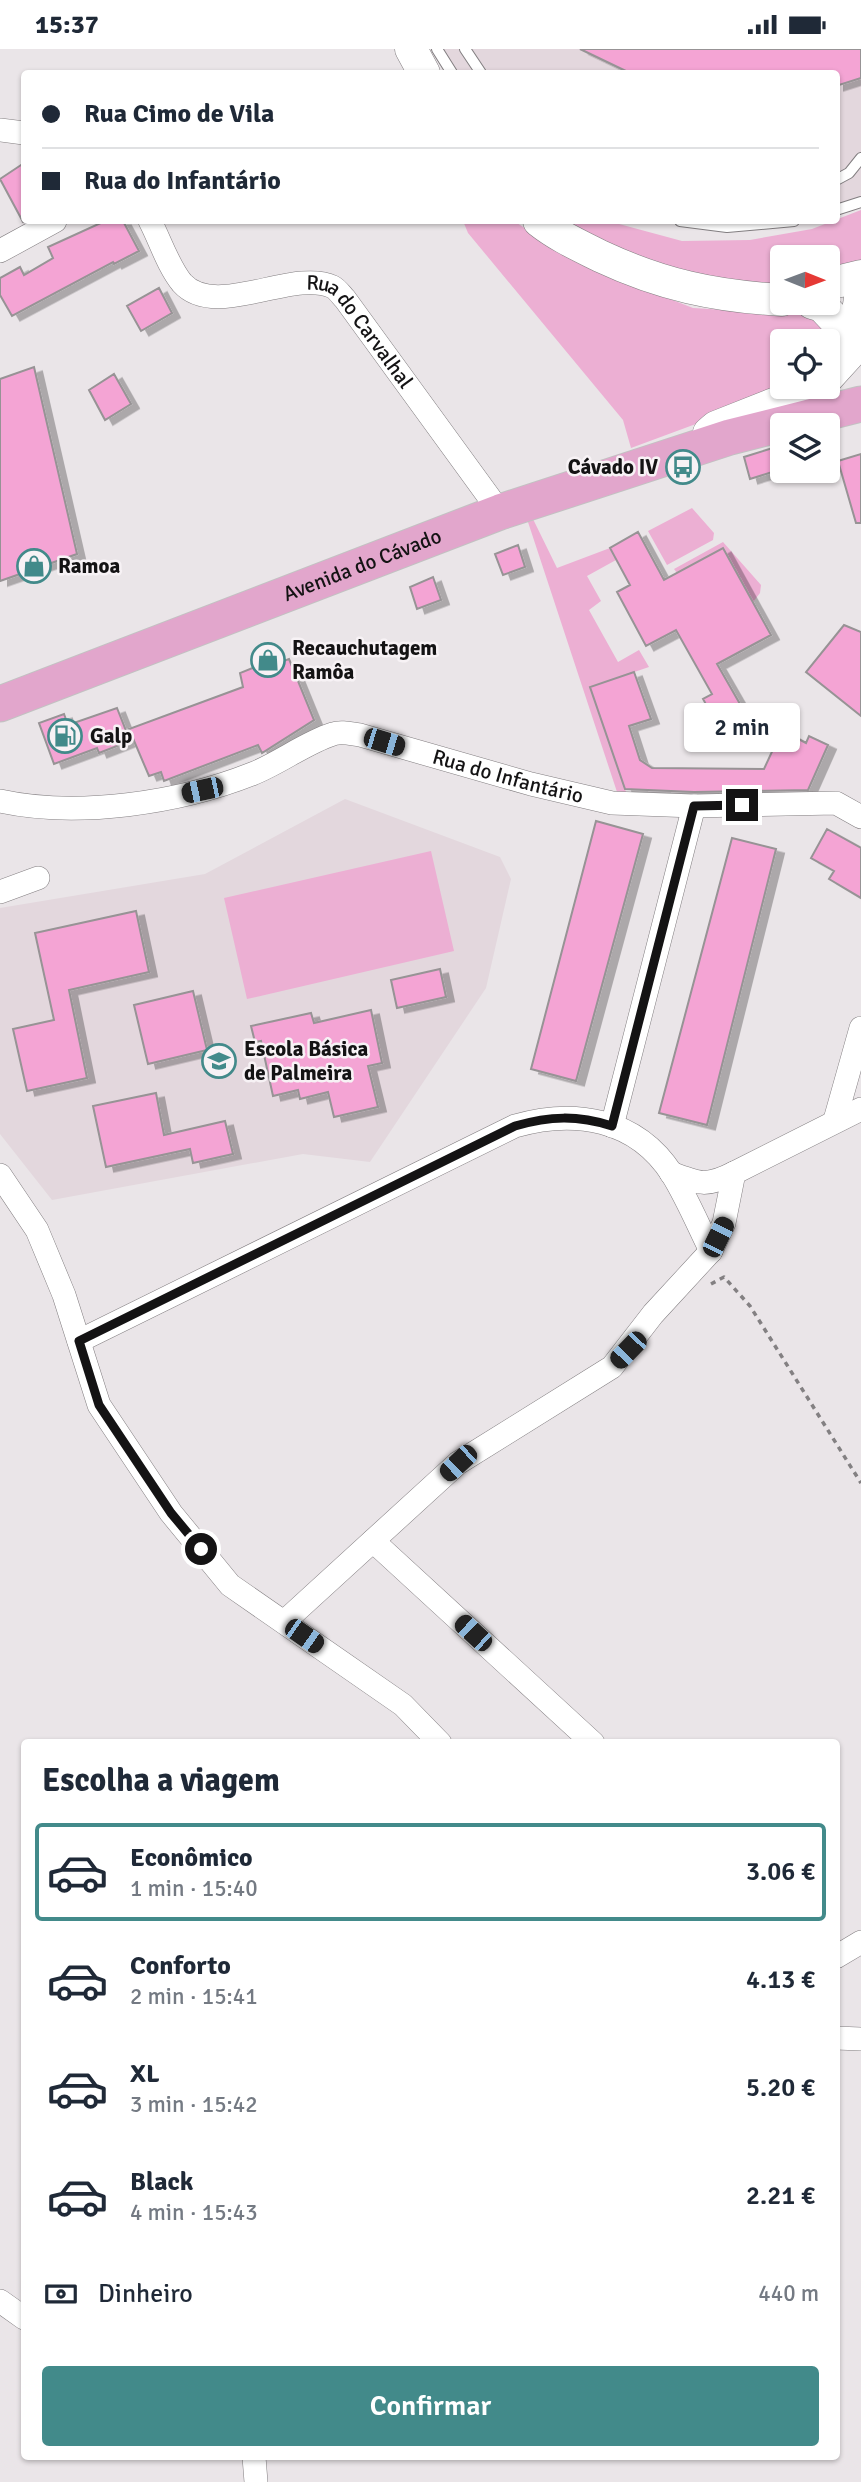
<!DOCTYPE html>
<html lang="pt">
<meta charset="utf-8">
<style>
:root{--surface:#fff;--page:#f6f6f7;--text:#1f2937;--muted:#747a83;--line:#e0e1e3;--accent:#428a8a}
body{margin:0;font-family:Signika,sans-serif;background:var(--page);color:var(--text);height:100vh;display:flex;flex-direction:column;font-size:26px;white-space:nowrap}
*{box-sizing:border-box;margin:0}
p{font-size:23px;color:var(--muted)}
.icon{flex:none;width:38px;height:38px;fill:none;stroke:currentColor;stroke-width:2;stroke-linecap:round;stroke-linejoin:round}
.map{position:relative;flex:1;overflow:hidden}
.drawer{position:absolute;left:21px;top:1690px;width:819px;height:721px;display:flex;flex-direction:column;background:var(--surface);border-radius:7px;box-shadow:0 2px 5px #0004}
.drawer>*{flex:none}
.banner{position:absolute;left:21px;top:21px;width:819px;height:154px;border-radius:7px;box-shadow:0 2px 5px #0004;display:grid;align-content:center;height:154px;padding:0 21px;background:var(--surface)}
.needle{width:46px;rotate:91deg}
.controls{position:absolute;left:770px;top:196px;display:grid;gap:14px}
.controls a{display:grid;place-items:center;width:70px;height:70px;border-radius:7px;background:var(--surface);box-shadow:0 2px 5px #0004;font-size:35px}
.end{position:absolute;width:32px;height:32px;margin:-16px;border:9px solid #141314;background:#fff;box-shadow:0 0 0 4px #fff}
.from{border-radius:50%}
.bubble{position:absolute;height:49px;border-radius:7px;background:var(--surface);box-shadow:0 2px 5px #0004;font-size:23px;font-weight:600;line-height:49px;text-align:center}
.car{position:absolute;width:21px;height:42px;margin:-21px -10px;border-radius:9px;box-shadow:0 0 5px 2px #0007;background:linear-gradient(#222 24%,#8ab4d8 0 40%,#222 0 76%,#8ab4d8 0 86%,#222 0)}
.banner b{display:flex;align-items:center;gap:24px;height:66px;font-size:26px}
.banner b+b{border-top:2px solid var(--line)}
.banner i{width:18px;height:18px;background:var(--text)}
ul{padding:0;list-style:none}
li{display:flex;align-items:center;gap:21px;height:98px;margin:0 14px 10px;padding:0 7px;border:4px solid transparent;border-radius:7px}
li div{flex:1}
li b{display:block;font-size:26px}
li em{font-style:normal;font-weight:600}
li.selected{border-color:var(--accent)}
li>.icon{width:63px;height:63px;stroke-width:1.5}
h2{padding:0 21px;font-size:32px;line-height:84px}
.pay{display:flex;align-items:center;gap:18px;height:77px;padding:0 21px;font-size:26px}
.pay p{margin-inline-start:auto}
.cta{display:flex;gap:14px;margin-top:auto;padding:14px 21px}
.cta a{flex:1;height:80px;border-radius:7px;background:var(--accent);color:#fff;font-size:28px;font-weight:600;line-height:80px;text-align:center}
.status{display:flex;justify-content:space-between;align-items:center;height:49px;padding:0 35px;background:var(--surface);direction:ltr}
.status svg{height:19px;fill:currentColor}
.map>svg:first-child{display:block}
</style>
<div class="status"><b>15:37</b><svg viewBox="0 0 49 12"><path d="M0 12V9h3v3zM5 12V6h3v6zM10 12V3h3v9zM15 12V0h3v12zM26 1h20v11H26zM47 4h2v5h-2z"/></svg></div>
<div class="map">
<svg width="861" height="2433" viewBox="0 0 861 2433">
<defs>
<filter id="shadow"><feDropShadow dx="8" dy="4.5" stdDeviation="0" flood-color="#0004"/></filter>
</defs>
<rect width="100%" height="100%" fill="#eae5e8"/>
<path fill="#e3d7dd" d="M436 0H861V153L837 161 836 24H452Z
M345 750 500 808 511 830 486 939 370 1113 303 1105 52 1151 0 1085V859L205 825Z"/>
<path fill="#ecafd3" d="M861 161V216L828 228V208H782V238L679 228 557 172H608L682 192 750 191 812 180Z
M463 172H514L578 214 693 259 760 263 801 259 833 281 836 299 828 316V292H782V338H796L631 399 623 371 468 184Z
M692 459 714 484 713 491 667 516 648 482Z
M527 470H533L557 519 610 499 616 511 587 527 601 552 589 561 618 613 639 601 649 618 590 638 627 746H618Z
M723 493 761 536 760 544 753 553 723 499 677 524 674 520Z
M431 802 454 902 247 950 224 849Z"/>
<path fill="#f4a4d4" stroke="#979395" stroke-width="2" filter="url(#shadow)" d="M580 0H861V29L836 37V24H630Z
M24 114V173H23L0 130Z
M105 172H123L139 202 114 215 113 213 12 267 0 246V229L20 218 24 226 53 209 48 198Z
M159 239 172 264 141 282 127 257Z
M34 318 77 505 0 532V330Z
M114 325 131 355 105 371 89 341Z
M782 396V420L750 430 744 408Z
M861 405V474H856L838 412Z
M638 483 664 531 723 499 771 586 717 615 748 669 722 684 703 650 712 645 676 581 646 597 617 543 630 536 610 499Z
M518 496 525 518 503 526 495 505Z
M433 528 441 551 417 560 410 538Z
M844 576 861 583V667L806 623Z
M289 610 314 671 262 704 258 696 164 732 161 723 149 727 129 680 243 638 240 624 265 614 267 618Z
M634 623 651 670 629 677 640 711 652 719 764 720 782 681 806 694 809 687 828 696 808 741 694 743 625 740 590 638Z
M117 659 130 692 99 704 97 699 54 715 39 674 64 665 68 676Z
M596 772 643 785 576 1032 531 1020Z
M827 780 861 799V849L829 830 834 822 811 809Z
M732 789 776 800 707 1076 659 1064Z
M136 862 149 923 69 941 87 1029 27 1042 13 980 54 971 35 884Z
M440 920 446 948 397 959 391 931Z
M193 942 207 1001 148 1015 134 956Z
M371 961 382 1014 368 1017 378 1058 334 1068 328 1043 300 1050 298 1041 273 1047 261 992 255 993 251 977 311 964 314 974Z
M156 1044 164 1086 225 1072 233 1105 193 1114 190 1100 106 1118 93 1057Z"/>
<g fill="none" stroke-linecap="round" stroke-linejoin="round">
<g stroke="#827e80" stroke-width="12">
<path id="lane" d="M437 0 452 24
M465 0 481 24
M836 131 849 124 861 109
M836 161 861 153
M680 172 727 178 794 172"/>
</g>
<g stroke="#827e80" stroke-width="24">
<g id="street">
<path d="M0 81 24 84"/>
<path id="s1" d="M150 172C160 191 168 217 182 234 215 271 293 219 333 238 337 240 342 247 345 250L500 463"/>
<path d="M0 202 55 172"/>
<path id="s2" d="M0 752C77 769 179 754 252 725 280 714 305 694 333 685 341 682 352 685 360 686L531 735 612 754 694 757 836 754 861 768"/>
<path d="M0 843 38 829"/>
<path d="M835 1071 861 979"/>
<path d="M612 1077 694 757"/>
<path d="M671 1124C699 1135 707 1138 734 1124"/>
<path d="M0 1126 37 1181 64 1246 99 1356 171 1464 230 1536 403 1656 440 1694"/>
<path d="M79 1292 515 1077C574 1060 636 1069 672 1125 687 1149 698 1176 711 1202"/>
<path d="M373 1492 593 1694"/>
<path d="M284 1573 458 1414 612 1318 653 1265 711 1202 724 1174 734 1124 861 1060"/>
<path d="M836 1908 861 1893"/>
<path d="M836 1989 861 1990"/>
<path d="M0 2252 24 2269"/>
<path d="M254 2408 256 2433"/>
</g>
</g>
<g stroke="#827e80" stroke-width="33">
<path id="secondary" d="M411 0 424 24
M539 172C558 187 578 196 600 207 662 236 714 247 782 251
M828 235 861 227
M812 254 822 257 854 291 849 305 828 328
M861 297 854 291 861 242
M709 384 716 378 817 338"/>
</g>
<g stroke="#c2c2c2" stroke-width="37">
<g id="primary">
<path id="s3" d="M0 655 500 463 730 388 861 355"/>
</g>
</g>
<path stroke="#838082" stroke-width="3.5" stroke-dasharray="5 5" stroke-linecap="butt" d="M711 1235 724 1228 750 1257 861 1434"/>
<use href="#lane" stroke="#fff" stroke-width="10"/>
<use href="#street" stroke="#fff" stroke-width="23"/>
<use href="#secondary" stroke="#fff" stroke-width="32"/>
<use href="#primary" stroke="#e2a6cc" stroke-width="35"/>
</g>
<g fill="none" stroke-linecap="round" stroke-linejoin="round">
<path stroke="#141314" stroke-width="9" d="M201 1500 171 1464 99 1356 79 1292 515 1077C550 1067 577 1066 612 1077L694 757 742 756"/>
</g>
<defs>
<g id="bus-ring" transform="scale(1.75)"><circle r="9.5" fill="#f7f2f5" stroke="#428a8a" stroke-width="1.5"/><path d="M-5-6H5V4H4V6H2V4H-2V6H-4V4H-5ZM-3.5-4V0h7V-4ZM-3.5 1.2v1.5H-2V1.2ZM2 1.2v1.5H3.5V1.2Z" fill="#428a8a"/></g>
<g id="shop-ring" transform="scale(1.75)"><circle r="9.5" fill="#f7f2f5" stroke="#428a8a" stroke-width="1.5"/><path d="M-5-2.5h2.3a2.7 3.5 0 0 1 5.4 0H5L5.5 6h-11ZM-1.5-2.5h3a1.5 2.3 0 0 0-3 0Z" fill="#428a8a"/></g>
<g id="fuel-ring" transform="scale(1.75)"><circle r="9.5" fill="#f7f2f5" stroke="#428a8a" stroke-width="1.5"/><path d="M-5.5-6h7V0h2V4h1.3V-2.5L3-4.5l.8-.8L6-3V5H2.5V1h-1V6h-7ZM-4.2-4.7v3.2H.2V-4.7Z" fill="#428a8a"/></g>
<g id="school-ring" transform="scale(1.75)"><circle r="9.5" fill="#f7f2f5" stroke="#428a8a" stroke-width="1.5"/><path d="M0-5L7-2L0 1L-7-2ZM-4 1L0 2.5L4 1V4Q0 6-4 4Z" fill="#428a8a"/></g>
</defs>
<g fill-rule="evenodd">
<use href="#bus-ring" x="683" y="418"/>
<use href="#shop-ring" x="34" y="517"/>
<use href="#shop-ring" x="268" y="611"/>
<use href="#fuel-ring" x="65" y="687"/>
<use href="#school-ring" x="219" y="1012"/>
</g>
<g text-anchor="middle" dominant-baseline="central" stroke-width="5" stroke-linejoin="round" paint-order="stroke">
<g font-size="21" fill="#141314" stroke="#f7f2f5">
<text stroke="none"><textPath href="#s1" startOffset="275">Rua do Carvalhal</textPath></text>
<text stroke="none"><textPath href="#s3" startOffset="388">Avenida do Cávado</textPath></text>
<text stroke="none"><textPath href="#s2" startOffset="528">Rua do Infantário</textPath></text>
</g>
<g font-size="21" font-weight="bold" fill="#141314" stroke="#f7f2f5" text-anchor="start">
<text x="658" y="418" text-anchor="end">Cávado IV</text>
<text x="58" y="517">Ramoa</text>
<text x="292" y="599">Recauchutagem<tspan x="292" dy="24">Ramôa</tspan></text>
<text x="90" y="687">Galp</text>
<text x="244" y="1000">Escola Básica<tspan x="244" dy="24">de Palmeira</tspan></text>
</g>
</g>
</svg>
<div class="controls">
<a><svg class="needle" viewBox="-14 -14 28 28"><path d="M0-13l5 13h-10z" fill="#e53935"/><path d="M0 13l5-13h-10z" fill="#747a83"/></svg></a>
<a><svg class="icon" aria-label="locate" viewBox="0 0 24 24"><circle cx="12" cy="12" r="6"/><path d="M12 2v4M12 18v4M2 12h4M18 12h4"/></svg></a>
<a><svg class="icon" aria-label="layers" viewBox="0 0 24 24"><path d="M12 4l9 5-9 5-9-5zM3 14l9 5 9-5"/></svg></a>
</div>
<i class="end from" style="left:201px;top:1500px"></i>
<i class="end" style="left:742px;top:756px"></i>
<div class="bubble" style="left:684px;top:654px;width:116px">2 min</div>
<i class="car" style="left:384px;top:693px;rotate:107deg"></i>
<i class="car" style="left:202px;top:741px;rotate:258deg"></i>
<i class="car" style="left:718px;top:1188px;rotate:26deg"></i>
<i class="car" style="left:628px;top:1301px;rotate:224deg"></i>
<i class="car" style="left:458px;top:1414px;rotate:227deg"></i>
<i class="car" style="left:473px;top:1584px;rotate:313deg"></i>
<i class="car" style="left:304px;top:1587px;rotate:125deg"></i>
<div class="banner">
<b><i class="from"></i>Rua Cimo de Vila</b>
<b><i></i>Rua do Infantário</b>
</div>
<section class="drawer">
<h2>Escolha a viagem</h2>
<ul>
<li class="selected"><svg class="icon" aria-label="car" viewBox="0 0 24 24"><path d="M5 17H2v-5l4-1 3-4h7l3 4 3 1v5h-3M9 17h6M6 11h13"/><circle cx="7" cy="17" r="2"/><circle cx="17" cy="17" r="2"/></svg><div><b>Econômico</b><p>1 min · 15:40</p></div><em>3.06 €</em></li>
<li><svg class="icon" aria-label="car" viewBox="0 0 24 24"><path d="M5 17H2v-5l4-1 3-4h7l3 4 3 1v5h-3M9 17h6M6 11h13"/><circle cx="7" cy="17" r="2"/><circle cx="17" cy="17" r="2"/></svg><div><b>Conforto</b><p>2 min · 15:41</p></div><em>4.13 €</em></li>
<li><svg class="icon" aria-label="car" viewBox="0 0 24 24"><path d="M5 17H2v-5l4-1 3-4h7l3 4 3 1v5h-3M9 17h6M6 11h13"/><circle cx="7" cy="17" r="2"/><circle cx="17" cy="17" r="2"/></svg><div><b>XL</b><p>3 min · 15:42</p></div><em>5.20 €</em></li>
<li><svg class="icon" aria-label="car" viewBox="0 0 24 24"><path d="M5 17H2v-5l4-1 3-4h7l3 4 3 1v5h-3M9 17h6M6 11h13"/><circle cx="7" cy="17" r="2"/><circle cx="17" cy="17" r="2"/></svg><div><b>Black</b><p>4 min · 15:43</p></div><em>2.21 €</em></li>
</ul>
<div class="pay"><svg class="icon" aria-label="cash" viewBox="0 0 24 24"><path d="M3 7h18v10H3z"/><circle cx="12" cy="12" r="2"/></svg>Dinheiro<p>440 m</p></div>
<div class="cta"><a>Confirmar</a></div>
</section>
</div>
